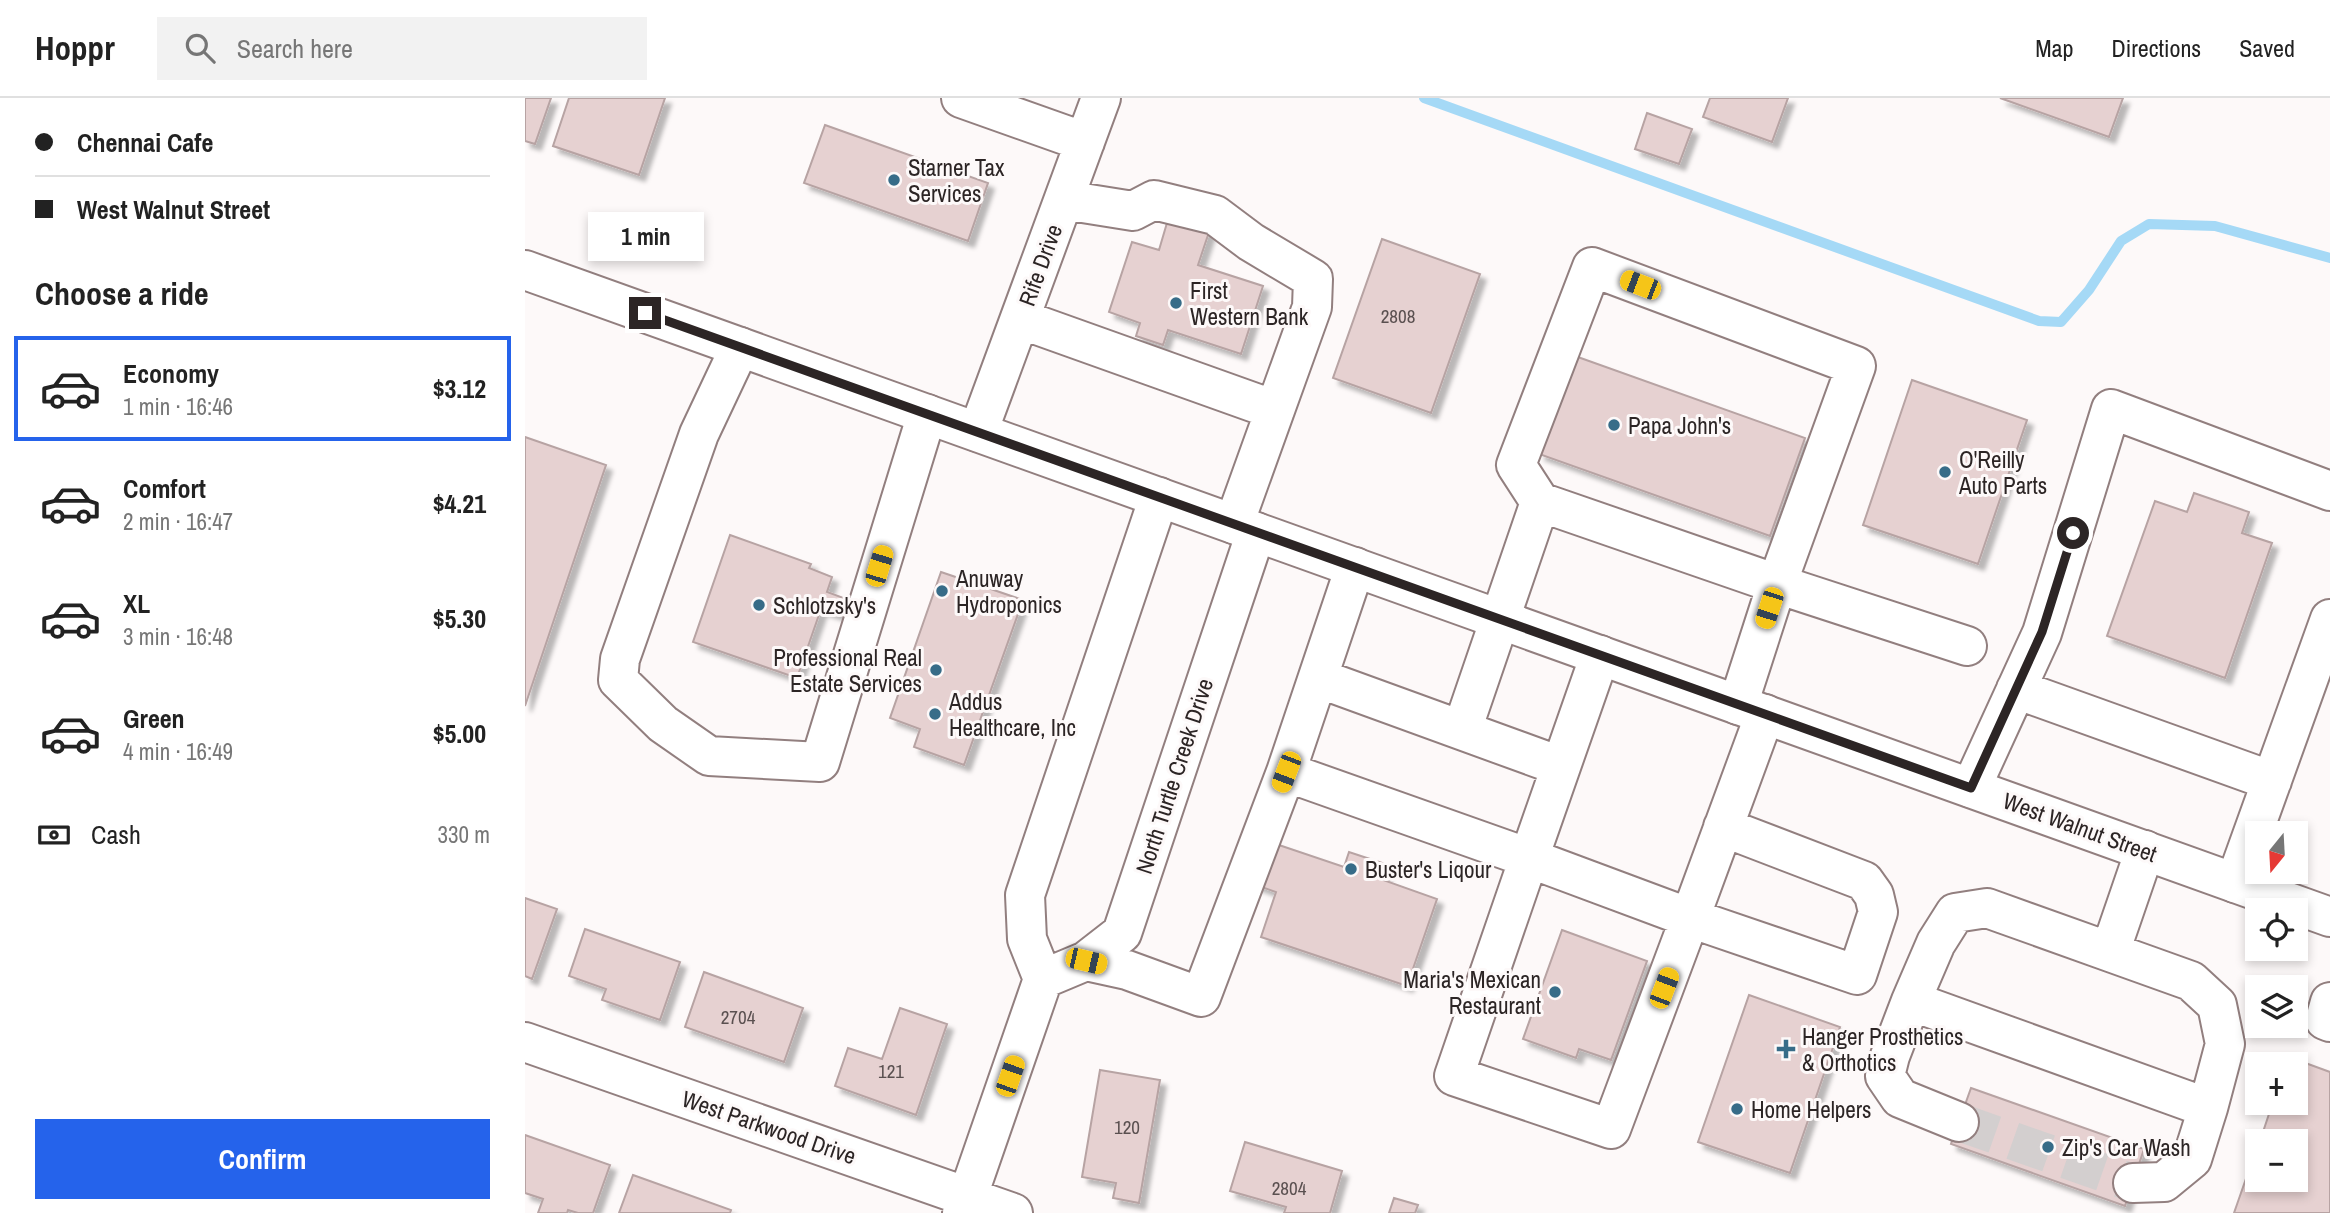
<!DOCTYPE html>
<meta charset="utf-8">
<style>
:root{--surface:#fff;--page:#f2f2f2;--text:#222;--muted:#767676;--line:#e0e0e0;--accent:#2563eb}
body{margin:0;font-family:"Archivo Narrow",sans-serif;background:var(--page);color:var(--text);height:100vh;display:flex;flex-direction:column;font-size:26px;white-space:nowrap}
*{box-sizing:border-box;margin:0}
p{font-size:23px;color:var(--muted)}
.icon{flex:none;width:38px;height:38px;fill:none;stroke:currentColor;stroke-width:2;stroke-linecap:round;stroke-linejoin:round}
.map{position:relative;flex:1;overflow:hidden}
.drawer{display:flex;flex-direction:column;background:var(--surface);width:525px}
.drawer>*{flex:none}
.hud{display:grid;align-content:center;height:154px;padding:0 35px;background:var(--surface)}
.needle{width:46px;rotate:198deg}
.tools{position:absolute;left:1720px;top:723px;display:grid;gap:14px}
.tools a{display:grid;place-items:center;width:63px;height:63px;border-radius:0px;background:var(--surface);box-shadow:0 4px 10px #0003;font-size:35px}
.end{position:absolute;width:32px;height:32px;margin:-16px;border:9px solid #2c2525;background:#fff;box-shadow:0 0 0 4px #fff}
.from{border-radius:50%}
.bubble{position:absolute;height:49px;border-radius:0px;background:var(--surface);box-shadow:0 4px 10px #0003;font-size:23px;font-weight:800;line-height:49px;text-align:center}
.car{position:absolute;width:21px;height:42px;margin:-21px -10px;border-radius:9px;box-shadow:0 0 5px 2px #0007;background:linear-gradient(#f5c518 24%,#345 0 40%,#f5c518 0 76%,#345 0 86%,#f5c518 0)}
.hud b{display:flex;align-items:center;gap:24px;height:66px;font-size:26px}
.hud b+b{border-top:2px solid var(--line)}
.hud i{width:18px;height:18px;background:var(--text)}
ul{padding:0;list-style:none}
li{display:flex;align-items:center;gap:21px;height:105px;margin:0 14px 10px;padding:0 21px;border:4px solid transparent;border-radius:0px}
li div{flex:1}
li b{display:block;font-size:26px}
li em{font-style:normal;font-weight:800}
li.active{border-color:var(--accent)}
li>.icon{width:63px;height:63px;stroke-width:1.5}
h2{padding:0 35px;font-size:32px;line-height:84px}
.pay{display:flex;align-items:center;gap:18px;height:77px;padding:0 35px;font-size:26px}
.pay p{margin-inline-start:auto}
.action{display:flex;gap:14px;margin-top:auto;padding:14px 35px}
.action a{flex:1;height:80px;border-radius:0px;background:var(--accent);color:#fff;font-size:28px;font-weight:800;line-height:80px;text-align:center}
header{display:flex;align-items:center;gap:42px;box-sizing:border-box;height:98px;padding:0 35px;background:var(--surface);border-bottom:2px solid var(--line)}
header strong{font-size:33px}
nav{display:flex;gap:38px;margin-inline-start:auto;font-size:24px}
.search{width:490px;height:63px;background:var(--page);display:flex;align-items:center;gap:18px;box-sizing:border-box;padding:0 24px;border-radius:0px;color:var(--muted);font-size:26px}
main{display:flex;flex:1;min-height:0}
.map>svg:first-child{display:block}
</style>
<header>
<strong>Hoppr</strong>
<div class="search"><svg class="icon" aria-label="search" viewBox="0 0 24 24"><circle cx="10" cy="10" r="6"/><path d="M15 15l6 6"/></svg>Search here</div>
<nav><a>Map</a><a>Directions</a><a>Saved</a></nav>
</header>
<main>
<section class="drawer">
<div class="hud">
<b><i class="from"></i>Chennai Cafe</b>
<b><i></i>West Walnut Street</b>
</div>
<h2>Choose a ride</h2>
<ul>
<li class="active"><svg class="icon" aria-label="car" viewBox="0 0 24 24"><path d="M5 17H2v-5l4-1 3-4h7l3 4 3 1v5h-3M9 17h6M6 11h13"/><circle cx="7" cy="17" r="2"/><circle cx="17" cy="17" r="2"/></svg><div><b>Economy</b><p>1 min · 16:46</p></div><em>$3.12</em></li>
<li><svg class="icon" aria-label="car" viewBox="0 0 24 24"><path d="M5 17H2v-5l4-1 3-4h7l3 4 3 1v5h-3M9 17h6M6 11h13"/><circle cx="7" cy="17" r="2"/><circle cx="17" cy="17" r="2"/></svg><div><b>Comfort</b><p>2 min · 16:47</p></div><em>$4.21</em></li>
<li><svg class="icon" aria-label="car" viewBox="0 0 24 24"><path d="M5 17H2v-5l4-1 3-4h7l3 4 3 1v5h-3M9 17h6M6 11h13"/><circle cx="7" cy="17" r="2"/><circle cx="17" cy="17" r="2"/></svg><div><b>XL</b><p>3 min · 16:48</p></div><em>$5.30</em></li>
<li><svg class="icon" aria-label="car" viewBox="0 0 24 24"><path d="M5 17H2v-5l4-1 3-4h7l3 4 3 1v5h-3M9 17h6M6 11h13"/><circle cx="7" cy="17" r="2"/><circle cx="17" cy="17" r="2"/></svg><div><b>Green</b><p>4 min · 16:49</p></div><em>$5.00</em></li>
</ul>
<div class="pay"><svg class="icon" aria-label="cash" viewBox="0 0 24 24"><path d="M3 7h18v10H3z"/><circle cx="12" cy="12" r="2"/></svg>Cash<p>330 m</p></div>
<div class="action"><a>Confirm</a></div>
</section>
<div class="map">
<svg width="1805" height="1115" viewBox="0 0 1805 1115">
<defs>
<filter id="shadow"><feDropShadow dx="6" dy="6" stdDeviation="2" flood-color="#0004"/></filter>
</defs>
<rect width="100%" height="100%" fill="#fdf9f9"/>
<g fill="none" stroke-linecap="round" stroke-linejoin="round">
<path stroke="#a5d9f6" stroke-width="10" d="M899 0 1514 223 1536 224 1564 192 1596 143 1624 126 1690 128 1805 160"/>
</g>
<path fill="#e6d1d1" stroke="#b7a3a3" stroke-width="2" filter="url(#shadow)" d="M0 0H26L10 46 0 43Z
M44 0H140L114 77 28 48Z
M1185 0H1184H1263L1247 44 1178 19Z
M1475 0H1598L1584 39Z
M1122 15 1167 31 1154 66 1110 51Z
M300 27 463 85 443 143 279 85Z
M644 118 685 131 673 167 738 188 716 256 643 232 638 247 611 238 615 225 584 214 607 144 634 152Z
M857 141 955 176 906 315 808 280Z
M1050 258 1280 340 1245 438 1014 356Z
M1387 282 1502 322 1453 466 1338 427Z
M0 339 81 367 0 608Z
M1669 395 1724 414 1717 435 1747 445 1700 580 1582 538 1630 403 1662 414Z
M205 437 286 466 284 470 307 479 302 494 324 502 319 518 296 511 272 580 168 544Z
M416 474 498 502 439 667 389 649 395 631 365 620Z
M742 743 819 769 824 754 863 767 858 782 912 801 882 888 736 839 751 794 728 786Z
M0 800 32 811 7 881 0 878Z
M60 831 155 864 135 922 77 902 81 891 44 878Z
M1037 832 1122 863 1086 962 1054 951 1051 960 998 941Z
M179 874 278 910 259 964 160 929Z
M1224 897 1315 929 1265 1075 1173 1044Z
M375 910 422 926 391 1017 310 988 323 950 357 961Z
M1764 959 1805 974V1115H1709L1732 1049V1082H1771V1043H1735L1748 1004H1771V966H1762Z
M575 972 635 982 614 1105 588 1100 591 1085 557 1079Z
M1446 990 1619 1051 1600 1108 1426 1046Z
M0 1037 85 1067 68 1115H53L43 1112 42 1115H13L18 1101 0 1095Z
M720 1044 817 1073 805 1115H759L761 1109 705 1093Z
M108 1077 206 1112 205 1115H94Z
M869 1100 893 1107 890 1115H864Z"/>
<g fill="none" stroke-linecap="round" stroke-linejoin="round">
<path stroke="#d3cfcf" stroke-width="38" stroke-dasharray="38 19" stroke-linecap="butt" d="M1434 1024 1608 1085"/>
<g stroke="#927f7f" stroke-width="42">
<path id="minor" d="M436 0 560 44
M539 102 608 113 629 102 690 117 726 144 788 181 787 209 709 426
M495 221 750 312
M215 249 174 336 95 561 93 582 138 626 184 658 295 664 402 316
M453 334 576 0
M1015 404 1252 486 1442 548
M830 469 761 674 1004 760 929 978 1086 1031 1165 820 1332 877 1353 814 1349 797 1339 783 1198 729
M1075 557 1004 760 1165 820 1240 616
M793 580 1035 668
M1491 591 1747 683
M937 632 1015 404 991 367 1067 169 1331 268 1252 486 1213 607
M1446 690 1517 535 1586 311 1805 393
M1710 785 1805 521
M1585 854 1666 883 1692 907 1700 946 1683 1010 1386 903 1411 845 1430 815 1462 810 1585 854 1620 752
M561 863 602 872 676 899 761 674
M518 881 561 863 597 835 731 434
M1386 903 1365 958 1360 978 1375 1000 1434 1024
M1805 904 1800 922 1805 924
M0 944 488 1115
M1608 1085 1639 1084 1667 1061 1683 1010
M437 1115 518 881 502 841 500 797 634 399"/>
</g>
<g stroke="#927f7f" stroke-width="42">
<path id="major" d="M0 172 1805 819"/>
</g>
<use href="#minor" stroke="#fff" stroke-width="38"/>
<use href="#major" stroke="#fff" stroke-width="38"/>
</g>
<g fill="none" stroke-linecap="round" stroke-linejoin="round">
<path stroke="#2c2525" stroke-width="9" d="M120 215 1446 690 1517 534 1548 435"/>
</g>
<g fill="#376c88" stroke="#fdf9f9" stroke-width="2.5">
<circle cx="369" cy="82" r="7"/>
<circle cx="651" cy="205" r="7"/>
<circle cx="1089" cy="327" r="7"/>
<circle cx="1420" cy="374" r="7"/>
<circle cx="417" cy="493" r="7"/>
<circle cx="234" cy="507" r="7"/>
<circle cx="411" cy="572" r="7"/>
<circle cx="410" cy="616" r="7"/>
<circle cx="826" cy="771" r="7"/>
<circle cx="1030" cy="894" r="7"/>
<path d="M1257.5 940.5h7v7h7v7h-7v7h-7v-7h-7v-7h7z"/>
<circle cx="1212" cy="1011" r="7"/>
<circle cx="1523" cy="1049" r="7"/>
</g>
<g text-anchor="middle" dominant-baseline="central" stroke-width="6" stroke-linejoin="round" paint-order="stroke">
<g font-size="19" fill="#5a5050">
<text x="873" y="218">2808</text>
<text x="213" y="919">2704</text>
<text x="366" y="973">121</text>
<text x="602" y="1029">120</text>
<text x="764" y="1090">2804</text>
</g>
<g font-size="23" fill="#2c2525" stroke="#fdf9f9" text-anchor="start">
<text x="383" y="69">Starner Tax<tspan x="383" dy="26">Services</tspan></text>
<text x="665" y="192">First<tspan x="665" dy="26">Western Bank</tspan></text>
<text x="1103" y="327">Papa John's</text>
<text x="1434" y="361">O'Reilly<tspan x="1434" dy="26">Auto Parts</tspan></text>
<text x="431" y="480">Anuway<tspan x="431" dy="26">Hydroponics</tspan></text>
<text x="248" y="507">Schlotzsky's</text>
<text x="397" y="559" text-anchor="end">Professional Real<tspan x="397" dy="26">Estate Services</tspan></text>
<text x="424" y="603">Addus<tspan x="424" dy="26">Healthcare, Inc</tspan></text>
<text x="840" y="771">Buster's Liqour</text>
<text x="1016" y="881" text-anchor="end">Maria's Mexican<tspan x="1016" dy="26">Restaurant</tspan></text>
<text x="1277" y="938">Hanger Prosthetics<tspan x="1277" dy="26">&amp; Orthotics</tspan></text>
<text x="1226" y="1011">Home Helpers</text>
<text x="1537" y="1049">Zip's Car Wash</text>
</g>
<g font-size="23" fill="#2c2525" stroke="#fdf9f9">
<text transform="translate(515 167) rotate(-70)">Rife Drive</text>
<text transform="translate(649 678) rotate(-72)">North Turtle Creek Drive</text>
<text transform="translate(1555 729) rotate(20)">West Walnut Street</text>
<text transform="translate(244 1029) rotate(19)">West Parkwood Drive</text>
</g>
</g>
</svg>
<div class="tools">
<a><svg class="needle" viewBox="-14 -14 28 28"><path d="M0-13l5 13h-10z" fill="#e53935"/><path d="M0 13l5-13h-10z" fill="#767676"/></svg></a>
<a><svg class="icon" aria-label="locate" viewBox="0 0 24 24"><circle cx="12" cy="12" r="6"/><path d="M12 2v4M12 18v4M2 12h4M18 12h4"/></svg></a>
<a><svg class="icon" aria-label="layers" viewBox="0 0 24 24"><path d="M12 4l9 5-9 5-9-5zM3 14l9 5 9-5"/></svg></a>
<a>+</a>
<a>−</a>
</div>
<i class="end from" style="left:1548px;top:435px"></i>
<i class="end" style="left:120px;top:215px"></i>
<div class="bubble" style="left:63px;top:114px;width:116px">1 min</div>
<i class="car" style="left:1115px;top:187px;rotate:291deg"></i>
<i class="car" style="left:354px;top:468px;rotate:17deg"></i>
<i class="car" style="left:1244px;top:510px;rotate:198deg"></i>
<i class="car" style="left:761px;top:674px;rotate:201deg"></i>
<i class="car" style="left:561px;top:863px;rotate:103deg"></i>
<i class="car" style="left:1139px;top:890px;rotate:21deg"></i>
<i class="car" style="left:485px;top:978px;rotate:19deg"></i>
</div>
</main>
